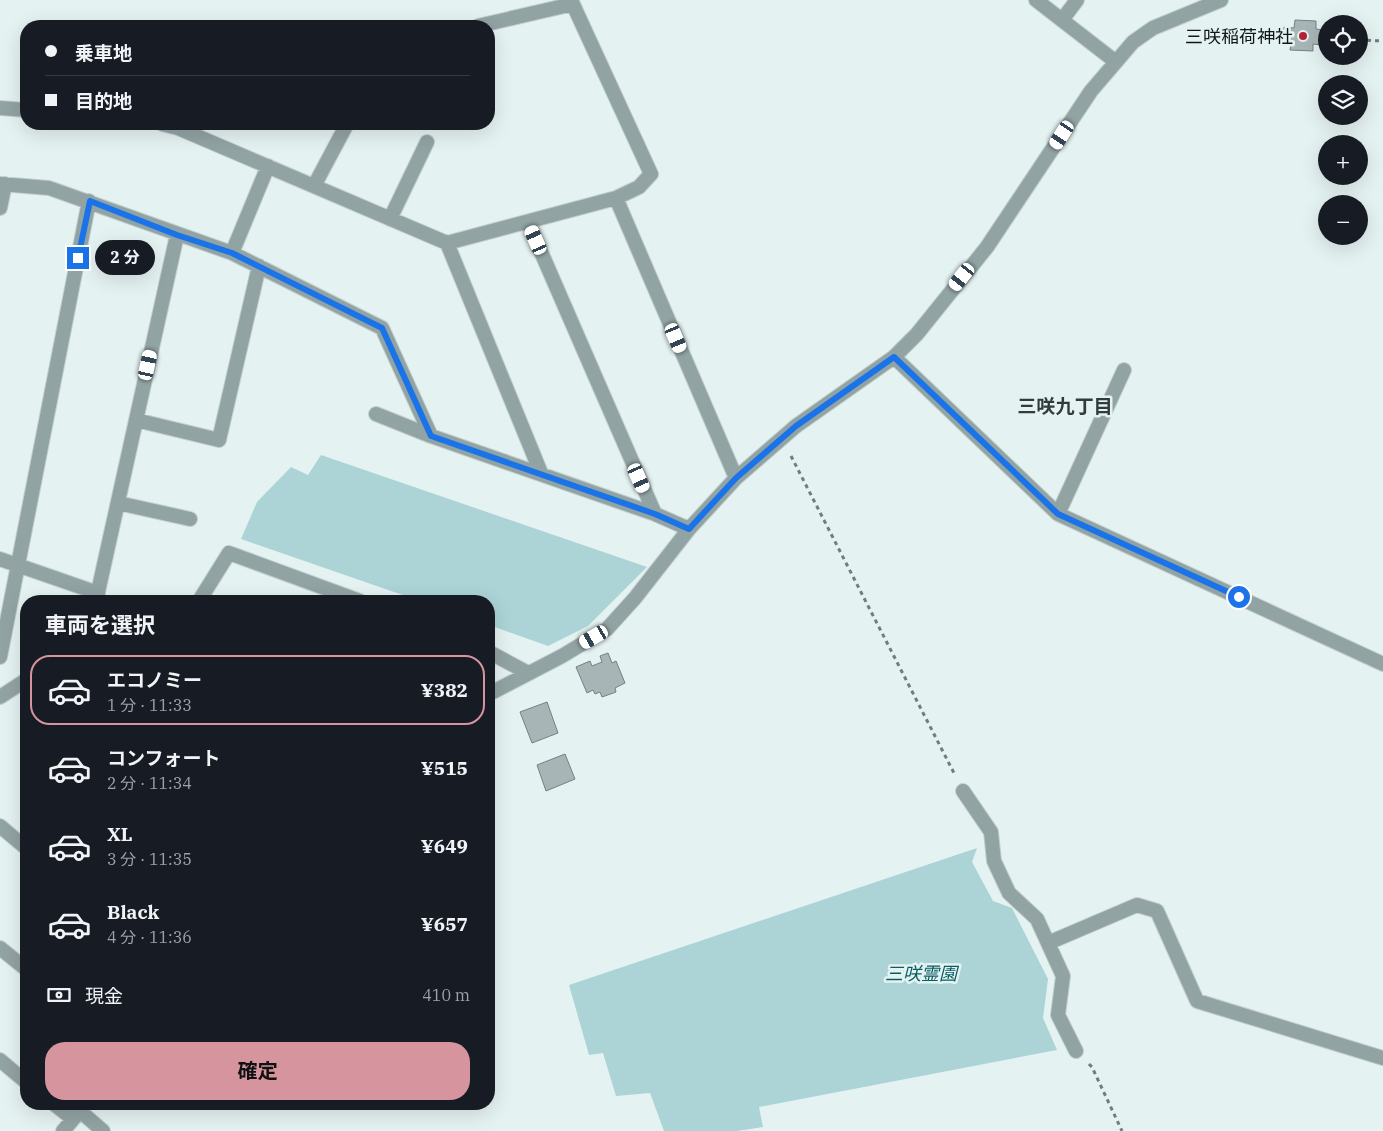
<!DOCTYPE html>
<html lang="ja">
<meta charset="utf-8">
<style>
:root{--surface:#171b24;--page:#242831;--text:#f1f3f6;--muted:#9ea1a6;--line:#363941;--accent:#d6959e}
body{margin:0;font-family:"IBM Plex Serif","Noto Sans JP",serif;background:var(--page);color:var(--text);height:100vh;display:flex;flex-direction:column;font-size:19px;white-space:nowrap}
*{box-sizing:border-box;margin:0}
p{font-size:16px;color:var(--muted)}
.icon{flex:none;width:28px;height:28px;fill:none;stroke:currentColor;stroke-width:2;stroke-linecap:round;stroke-linejoin:round}
.map{position:relative;flex:1;overflow:hidden}
.panel{position:absolute;left:20px;top:595px;width:475px;height:515px;display:flex;flex-direction:column;background:var(--surface);border-radius:20px;box-shadow:0 5px 20px #0002}
.panel>*{flex:none}
.guide{position:absolute;left:20px;top:20px;width:475px;height:110px;border-radius:20px;box-shadow:0 5px 20px #0002;display:grid;align-content:center;height:110px;padding:0 25px;background:var(--surface)}
.controls{position:absolute;left:1318px;top:15px;display:grid;gap:10px}
.controls a{display:grid;place-items:center;width:50px;height:50px;border-radius:50%;background:var(--surface);box-shadow:0 5px 20px #0002;font-size:25px}
.end{position:absolute;width:22px;height:22px;margin:-11px;border:6px solid #1a73e8;background:#fff;box-shadow:0 0 0 2px #fff}
.from{border-radius:50%}
.bubble{position:absolute;height:35px;border-radius:18px;background:var(--surface);box-shadow:0 5px 20px #0002;font-size:16px;font-weight:700;line-height:35px;text-align:center}
.car{position:absolute;width:15px;height:30px;margin:-15px -8px;border-radius:6px;box-shadow:0 0 4px 1px #0007;background:linear-gradient(#fff 24%,#345 0 40%,#fff 0 76%,#345 0 86%,#fff 0)}
.guide b{display:flex;align-items:center;gap:18px;height:48px;font-size:19px}
.guide b+b{border-top:1px solid var(--line)}
.guide i{width:12px;height:12px;background:var(--text)}
ul{padding:0;list-style:none}
li{display:flex;align-items:center;gap:15px;height:70px;margin:0 10px 8px;padding:0 15px;border:2px solid transparent;border-radius:20px}
li div{flex:1}
li b{display:block;font-size:19px}
li em{font-style:normal;font-weight:700}
li.on{border-color:var(--accent)}
li>.icon{width:45px;height:45px;stroke-width:1.5}
h2{padding:0 25px;font-size:22px;line-height:60px}
.pay{display:flex;align-items:center;gap:12px;height:55px;padding:0 25px;font-size:19px}
.pay p{margin-inline-start:auto}
.button{display:flex;gap:10px;margin-top:auto;padding:10px 25px}
.button a{flex:1;height:58px;border-radius:20px;background:var(--accent);color:#111;font-size:20px;font-weight:700;line-height:58px;text-align:center}
.map>svg:first-child{display:block}
</style>
<div class="map">
<svg width="1383" height="1131" viewBox="0 0 1383 1131">
<rect width="100%" height="100%" fill="#e5f2f2"/>
<path fill="#acd3d6" d="M321 455 647 567 588 626 548 646 489 625V601H420L241 539 257 502 291 467 308 475Z
M977 848 972 862 993 901 1012 908 1048 979 1043 1018 1057 1050 759 1107 763 1127 737 1131H664L650 1093 616 1096 603 1053 589 1055 569 985Z"/>
<path fill="#a8b5b6" stroke="#758081" d="M1295 20 1316 21V29L1324 30 1322 45 1313 44V51L1290 50 1291 43 1283 42 1284 27 1294 28Z
M608 653 612 663 616 661 625 683 615 688 616 692 602 697 600 692 595 694 593 690 587 693 576 667 590 661 592 666 602 662 600 656Z
M547 702 558 733 532 743 520 712Z
M565 754 575 779 546 791 537 765Z"/>
<g fill="none" stroke-linecap="round" stroke-linejoin="round">
<g stroke="#c3cfcf" stroke-width="16">
<path id="minor" d="M1036 0 1116 62
M1062 20 1077 0
M478 26 573 4
M0 108 26 110
M162 124 178 128 447 243 541 473
M0 184 49 188 232 253 382 328 431 436
M314 186 347 124
M616 198 736 478
M0 208 5 184
M390 219 427 142
M528 222 655 514
M447 243 616 198 639 187 651 174 571 0
M232 253 268 166
M894 357 1058 514 1383 664
M376 414 431 436 655 514 689 529
M136 420 219 440 259 266
M118 503 190 519
M1058 514 1124 370
M0 559 98 593
M96 601 177 235
M199 601 229 553 360 601
M489 652 528 673
M0 657 89 201
M489 694 562 656 607 629 635 598 689 529 736 478 796 426 894 357 917 334 987 247 1091 91 1133 42 1153 28 1221 0
M0 697 26 680
M963 791 991 832 994 861 1009 893 1037 919 1063 976 1058 1015 1076 1051
M0 826 26 848
M1048 943 1137 905 1157 911 1197 1001 1383 1058
M0 948 26 969
M0 1060 26 1082
M54 1104 73 1119
M80 1111 103 1131
M63 1131 86 1104"/>
</g>
<path stroke="#737c7c" stroke-width="3" stroke-dasharray="4 4" stroke-linecap="butt" d="M1359 40 1383 41
M791 456 955 775
M1089 1064 1092 1067 1122 1131"/>
<use href="#minor" stroke="#92a3a4" stroke-width="14"/>
</g>
<g fill="none" stroke-linecap="round" stroke-linejoin="round">
<path stroke="#1a73e8" stroke-width="6" d="M78 258 90 201 177 235 232 253 382 328 431 436 655 514 689 529 736 478 796 426 894 357 1058 514 1239 597"/>
</g>
<circle fill="#b52332" stroke="#e5f2f2" stroke-width="2" cx="1303" cy="36" r="5"/>
<g text-anchor="middle" dominant-baseline="central" stroke-width="5" stroke-linejoin="round" paint-order="stroke">
<g font-size="18" fill="#121717" stroke="#e5f2f2" text-anchor="end">
<text x="1293" y="36">三咲稲荷神社</text>
</g>
<g font-size="18" font-style="italic" fill="#075d62" stroke="#e5f2f2">
<text x="921" y="973">三咲霊園</text>
</g>
<g font-size="19" font-weight="bold" fill="#313b3c" stroke="#e5f2f2">
<text x="1065" y="406">三咲九丁目</text>
</g>
</g>
</svg>
<div class="controls">
<a><svg class="icon" aria-label="locate" viewBox="0 0 24 24"><circle cx="12" cy="12" r="6"/><path d="M12 2v4M12 18v4M2 12h4M18 12h4"/></svg></a>
<a><svg class="icon" aria-label="layers" viewBox="0 0 24 24"><path d="M12 4l9 5-9 5-9-5zM3 14l9 5 9-5"/></svg></a>
<a>+</a>
<a>−</a>
</div>
<i class="end from" style="left:1239px;top:597px"></i>
<i class="end" style="left:78px;top:258px"></i>
<div class="bubble" style="left:95px;top:240px;width:60px">2 分</div>
<i class="car" style="left:1062px;top:135px;rotate:213deg"></i>
<i class="car" style="left:536px;top:240px;rotate:336deg"></i>
<i class="car" style="left:962px;top:277px;rotate:219deg"></i>
<i class="car" style="left:676px;top:338px;rotate:157deg"></i>
<i class="car" style="left:148px;top:365px;rotate:12deg"></i>
<i class="car" style="left:639px;top:478px;rotate:156deg"></i>
<i class="car" style="left:594px;top:637px;rotate:240deg"></i>
<div class="guide">
<b><i class="from"></i>乗車地</b>
<b><i></i>目的地</b>
</div>
<section class="panel">
<h2>車両を選択</h2>
<ul>
<li class="on"><svg class="icon" aria-label="car" viewBox="0 0 24 24"><path d="M5 17H2v-5l4-1 3-4h7l3 4 3 1v5h-3M9 17h6M6 11h13"/><circle cx="7" cy="17" r="2"/><circle cx="17" cy="17" r="2"/></svg><div><b>エコノミー</b><p>1 分 · 11:33</p></div><em>¥382</em></li>
<li><svg class="icon" aria-label="car" viewBox="0 0 24 24"><path d="M5 17H2v-5l4-1 3-4h7l3 4 3 1v5h-3M9 17h6M6 11h13"/><circle cx="7" cy="17" r="2"/><circle cx="17" cy="17" r="2"/></svg><div><b>コンフォート</b><p>2 分 · 11:34</p></div><em>¥515</em></li>
<li><svg class="icon" aria-label="car" viewBox="0 0 24 24"><path d="M5 17H2v-5l4-1 3-4h7l3 4 3 1v5h-3M9 17h6M6 11h13"/><circle cx="7" cy="17" r="2"/><circle cx="17" cy="17" r="2"/></svg><div><b>XL</b><p>3 分 · 11:35</p></div><em>¥649</em></li>
<li><svg class="icon" aria-label="car" viewBox="0 0 24 24"><path d="M5 17H2v-5l4-1 3-4h7l3 4 3 1v5h-3M9 17h6M6 11h13"/><circle cx="7" cy="17" r="2"/><circle cx="17" cy="17" r="2"/></svg><div><b>Black</b><p>4 分 · 11:36</p></div><em>¥657</em></li>
</ul>
<div class="pay"><svg class="icon" aria-label="cash" viewBox="0 0 24 24"><path d="M3 7h18v10H3z"/><circle cx="12" cy="12" r="2"/></svg>現金<p>410 m</p></div>
<div class="button"><a>確定</a></div>
</section>
</div>
